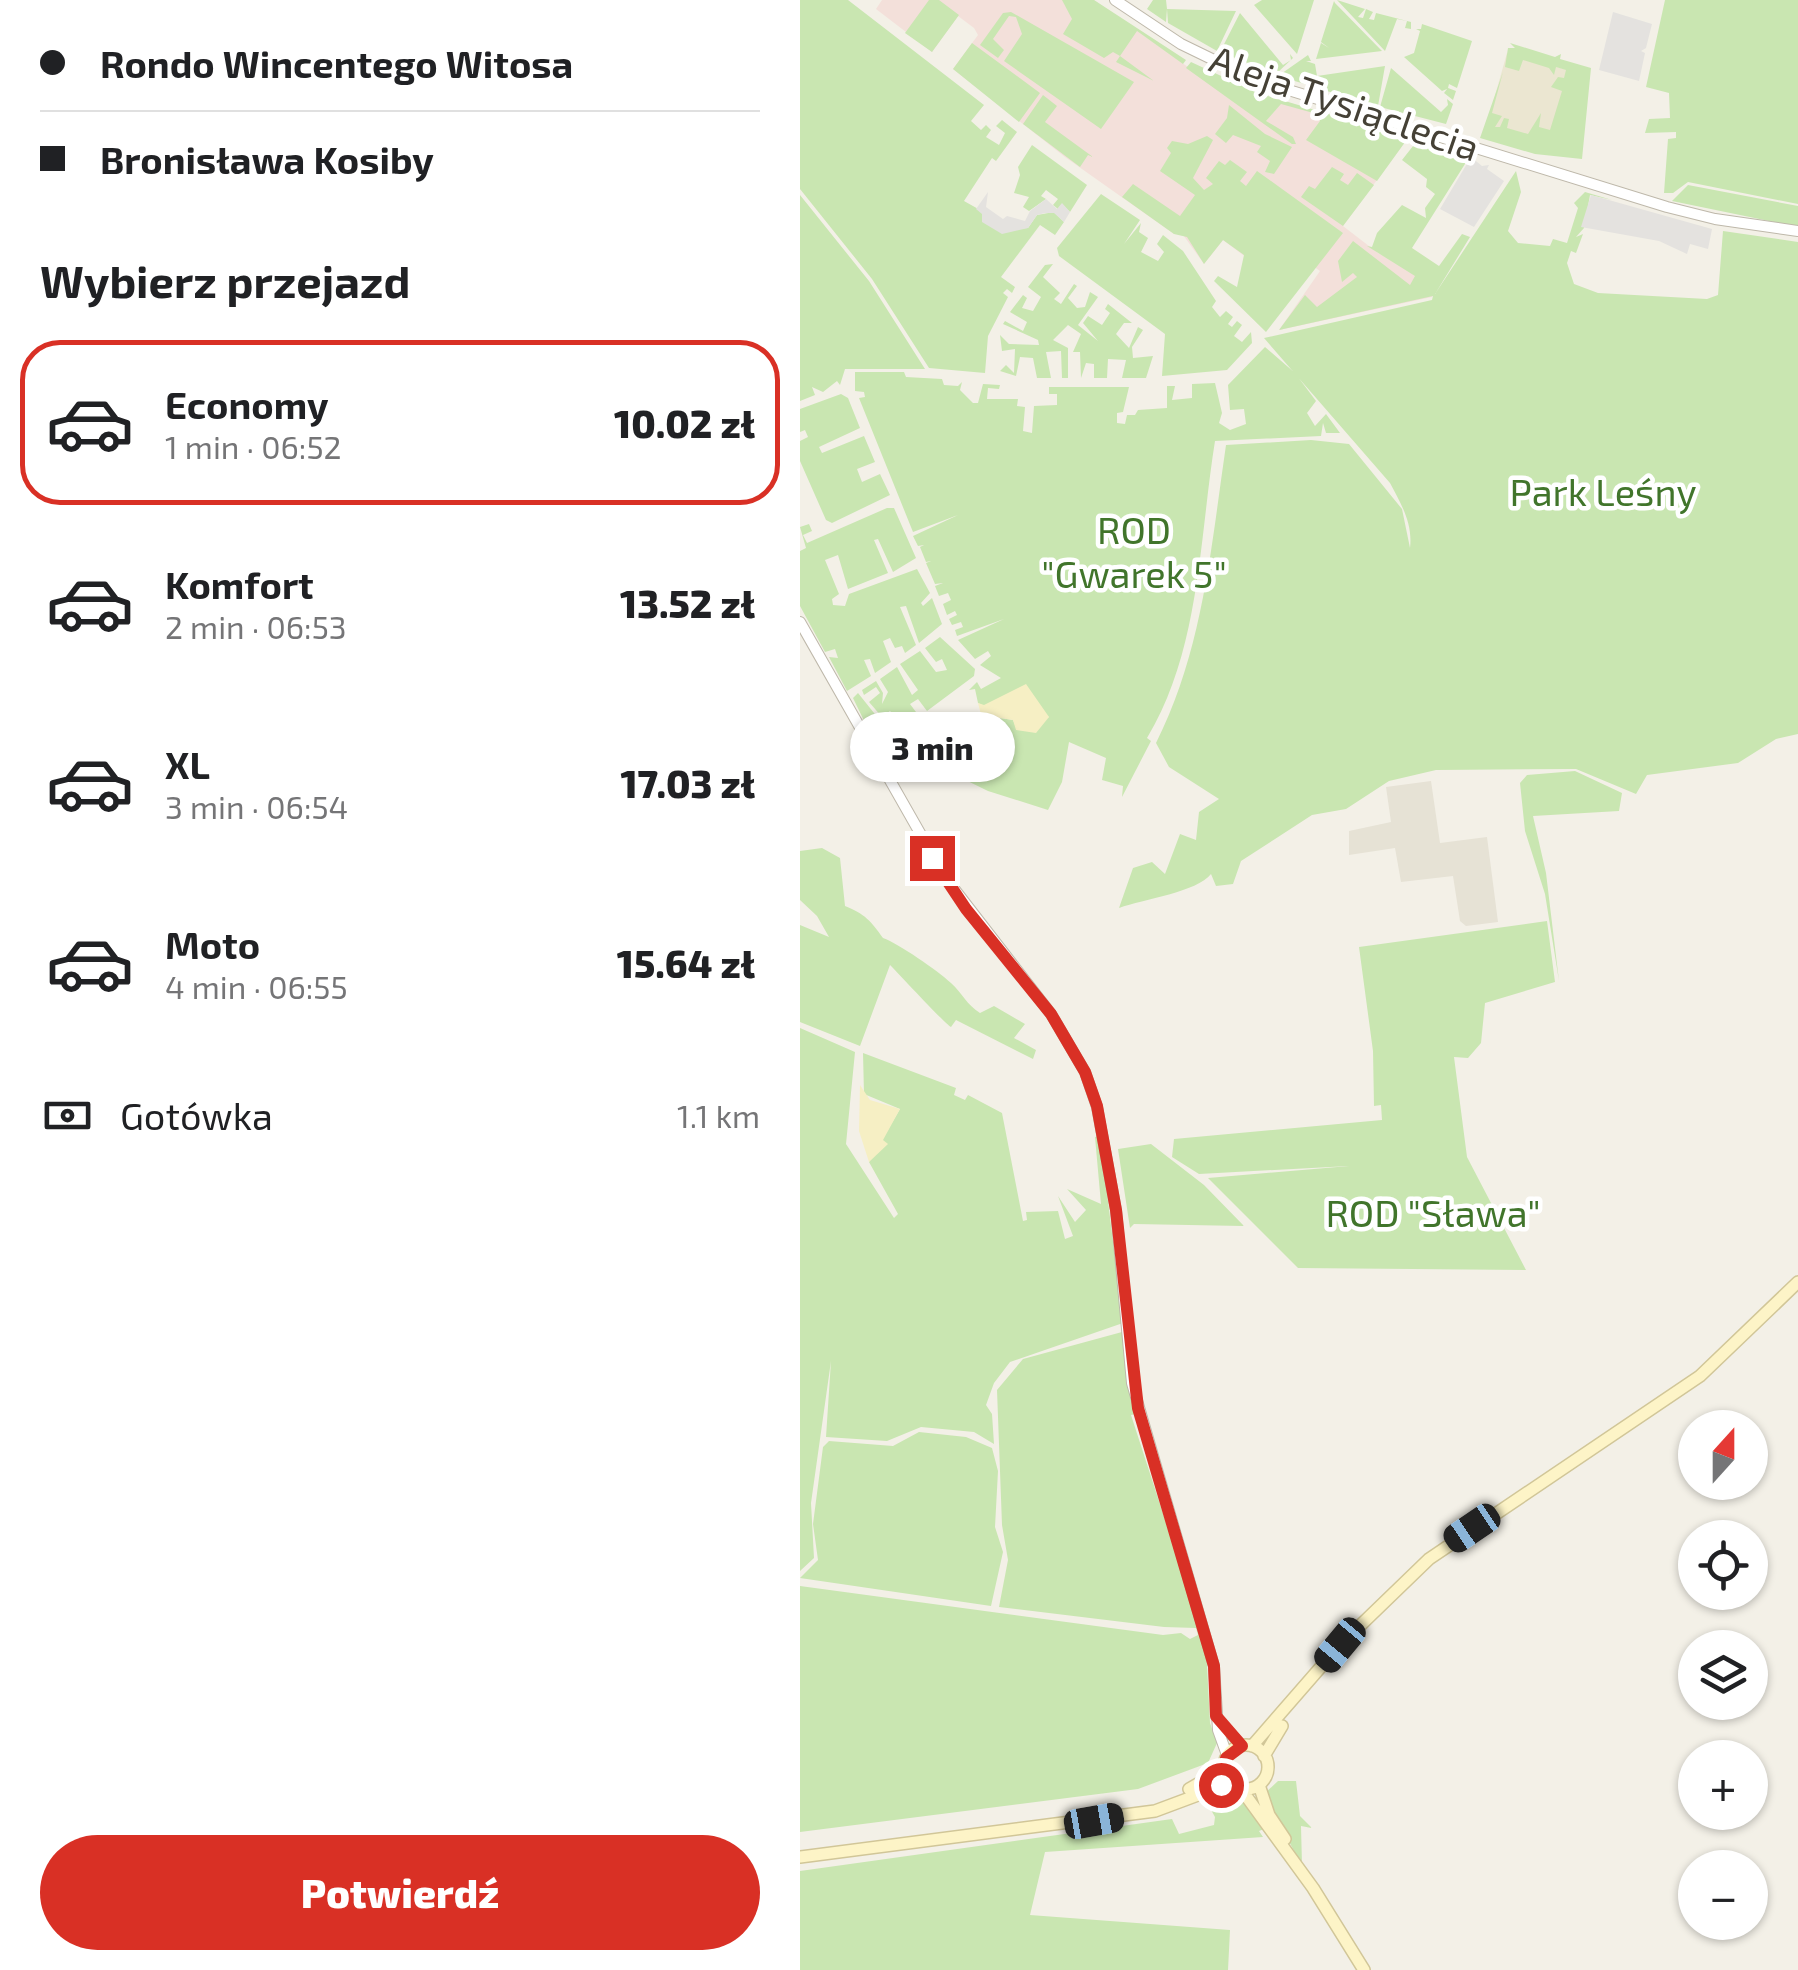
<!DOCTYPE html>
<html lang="pl">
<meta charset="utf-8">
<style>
:root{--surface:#fff;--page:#f2f2f2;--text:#202124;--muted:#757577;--line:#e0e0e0;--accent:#d93025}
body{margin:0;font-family:"Exo 2",sans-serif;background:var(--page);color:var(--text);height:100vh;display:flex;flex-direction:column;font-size:38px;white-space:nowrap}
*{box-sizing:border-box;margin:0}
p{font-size:32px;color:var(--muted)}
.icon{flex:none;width:55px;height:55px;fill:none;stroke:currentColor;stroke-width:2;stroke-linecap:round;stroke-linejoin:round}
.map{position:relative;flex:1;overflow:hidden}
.drawer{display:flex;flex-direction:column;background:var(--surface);width:800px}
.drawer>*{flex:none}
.top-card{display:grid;align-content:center;height:220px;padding:0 40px;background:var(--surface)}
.needle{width:65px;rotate:21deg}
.controls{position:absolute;left:878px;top:1410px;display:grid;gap:20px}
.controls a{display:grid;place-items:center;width:90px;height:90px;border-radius:50%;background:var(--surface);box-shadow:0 2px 8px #0004;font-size:50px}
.end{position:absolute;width:45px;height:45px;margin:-22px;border:12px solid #d93025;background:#fff;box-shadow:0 0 0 5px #fff}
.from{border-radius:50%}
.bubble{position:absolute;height:70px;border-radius:35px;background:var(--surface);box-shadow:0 2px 8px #0004;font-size:32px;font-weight:800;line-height:70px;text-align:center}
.car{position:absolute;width:30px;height:60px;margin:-30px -15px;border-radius:12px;box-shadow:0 0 8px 2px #0007;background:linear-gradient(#222 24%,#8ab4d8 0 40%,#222 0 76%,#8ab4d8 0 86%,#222 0)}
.top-card b{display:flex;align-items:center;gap:35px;height:95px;font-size:38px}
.top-card b+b{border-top:2px solid var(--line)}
.top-card i{width:25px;height:25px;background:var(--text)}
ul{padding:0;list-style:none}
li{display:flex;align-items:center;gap:30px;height:165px;margin:0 20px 15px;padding:0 20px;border:5px solid transparent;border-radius:40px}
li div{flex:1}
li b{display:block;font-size:38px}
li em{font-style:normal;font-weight:800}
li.on{border-color:var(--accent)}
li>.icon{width:90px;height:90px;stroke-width:1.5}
h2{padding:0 40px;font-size:45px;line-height:120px}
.pay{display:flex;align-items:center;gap:25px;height:110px;padding:0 40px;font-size:38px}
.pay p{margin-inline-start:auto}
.action{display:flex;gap:20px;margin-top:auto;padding:20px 40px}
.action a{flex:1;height:115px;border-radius:60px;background:var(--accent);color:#fff;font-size:40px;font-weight:800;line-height:115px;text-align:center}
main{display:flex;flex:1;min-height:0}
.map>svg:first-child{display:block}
</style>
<main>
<section class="drawer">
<div class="top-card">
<b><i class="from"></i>Rondo Wincentego Witosa</b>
<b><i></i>Bronisława Kosiby</b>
</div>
<h2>Wybierz przejazd</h2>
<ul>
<li class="on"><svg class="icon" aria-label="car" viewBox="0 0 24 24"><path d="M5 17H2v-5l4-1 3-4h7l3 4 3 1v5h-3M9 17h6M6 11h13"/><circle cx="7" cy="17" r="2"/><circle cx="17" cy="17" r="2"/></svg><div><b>Economy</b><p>1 min · 06:52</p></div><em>10.02 zł</em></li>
<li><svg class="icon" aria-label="car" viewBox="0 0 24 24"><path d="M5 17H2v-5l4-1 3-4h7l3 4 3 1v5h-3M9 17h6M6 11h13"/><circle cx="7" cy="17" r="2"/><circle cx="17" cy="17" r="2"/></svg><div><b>Komfort</b><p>2 min · 06:53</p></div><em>13.52 zł</em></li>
<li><svg class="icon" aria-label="car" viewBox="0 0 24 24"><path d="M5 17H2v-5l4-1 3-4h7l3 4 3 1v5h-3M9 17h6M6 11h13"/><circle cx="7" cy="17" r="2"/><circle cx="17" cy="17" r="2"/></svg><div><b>XL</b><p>3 min · 06:54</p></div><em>17.03 zł</em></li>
<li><svg class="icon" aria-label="car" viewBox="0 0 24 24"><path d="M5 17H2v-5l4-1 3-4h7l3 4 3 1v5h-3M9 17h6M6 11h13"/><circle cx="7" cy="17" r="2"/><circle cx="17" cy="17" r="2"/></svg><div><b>Moto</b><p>4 min · 06:55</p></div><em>15.64 zł</em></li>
</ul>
<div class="pay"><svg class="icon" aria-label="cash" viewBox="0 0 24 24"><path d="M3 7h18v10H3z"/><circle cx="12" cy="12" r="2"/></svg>Gotówka<p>1.1 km</p></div>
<div class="action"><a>Potwierdź</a></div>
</section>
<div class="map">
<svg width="998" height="1970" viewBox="0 0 998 1970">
<rect width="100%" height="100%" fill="#f3f0e7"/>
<path fill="#e6e2d5" d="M631 781 640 843 687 837 698 922 666 926 660 921 653 876 601 882 595 848 549 855V831L591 822 586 787Z"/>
<path fill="#ebe6d1" d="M707 53 789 76 776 137 683 138Z"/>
<path fill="#f3e0da" d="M82 0H294L465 122 483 101 608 138 543 226 578 253 640 285 632 297 479 330 520 271 482 244 463 270 423 240 404 264 381 232 374 234 265 157 153 69 178 35 174 28 158 16 132 52 76 9Z"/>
<path fill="#c9e6b1" d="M0 0H48L184 105 171 121 181 130 186 125 191 130 186 137 199 145 205 133 196 126 202 120 217 132 196 161 192 158 164 201 214 229 228 228 237 215 254 212 264 222 255 235 240 225 201 277 215 287 212 293 207 289 203 293 208 297 188 336 185 373 129 368 72 279 0 189Z
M129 0H139L159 15 132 52 105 33Z
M262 0H294L386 60 383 64 337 31 320 56 354 81 316 62 320 56 313 52 304 58 263 34 272 19Z
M353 0H366L367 9 436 11 417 51 368 23 367 9 366 22 347 9Z
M462 0H514L497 54 454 5Z
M537 0 565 9 558 17 563 18 566 9 573 12 569 19 574 20 576 13 611 22V29L605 28 607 21 597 19 585 51Z
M865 0H998V204L888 182 873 193H864L868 139 876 138V132L845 133 849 119 870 118 869 93 846 87Z
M534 1 535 3 582 51 516 59 521 43 529 48 521 42Z
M211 12 334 82 301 129 204 61 222 34 216 17 209 16 193 39 204 50 198 58 180 45 203 13Z
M440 13 483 65 491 60 490 54 493 58 476 74 420 52Z
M622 24 672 41 657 88 649 84 648 88 656 91 653 100 644 93 647 89 642 91 604 57 614 53 620 31 616 29H621Z
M172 43 240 93 219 122 153 69Z
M710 43 755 57 761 54 760 59 791 68 782 159 735 154 680 138 703 72 692 113 702 116 695 127H700L704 118 709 119 707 128 728 134 741 113 739 127 750 130 762 91 751 87 758 77 764 78 766 70 756 67 754 75 749 68 723 60 719 71 705 67 708 48H715Z
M508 55 511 61H506L515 64 517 76 585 66 578 106 520 89 519 83 518 88 478 76Z
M391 62 458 93 608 138 577 181 506 140 520 121 517 114 481 104 466 121 493 137 496 144H492L386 68Z
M591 68 641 112 648 105 647 99 653 104 646 124 580 107Z
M243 95 257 106 245 122 293 157 288 155 280 167 223 124Z
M429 105 465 134 492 147 474 174 465 172 470 161 457 152 461 146 433 135 426 143 415 134 427 118Z
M407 136 413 140 393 178 404 190 413 184 406 178 419 161 425 165 430 160 447 172 440 181 446 186 457 171 543 233 466 332 414 281 418 276 437 287 444 255 423 240 404 264 387 237 374 234 322 197 333 184 380 216 395 195 360 171 371 153 367 148 372 141 388 144Z
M617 141 670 156 612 248 639 266 662 234 670 237 635 294 716 171 721 192 708 231 718 243 750 246 753 239 767 243 778 208 774 203 785 192 812 200 790 195 784 228 776 237 783 234 776 253 771 251 767 263 774 284 798 293 907 299 918 295 923 231 998 242V734L976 739 938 763 847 775 836 794 776 769 636 770 589 781 546 809 512 815 441 861 433 884 416 886 411 874C397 892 344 899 319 908L333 868 352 862 365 874 380 834 396 840 399 812 419 799 369 767 356 743C403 650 411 547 426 445L511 440 549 444 602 509 610 548C613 523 601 504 590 483L464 338 632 300 633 296 479 330 505 295 517 307 557 277 553 273 542 282 538 261 553 241 610 285 615 276 567 246 572 247 577 233 602 205 626 218 625 208 635 194 626 187 627 179 602 160Z
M232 145 287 185 270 212 262 204 258 209 253 205 258 199 246 190 241 196 246 199 229 211 223 207 229 197 214 193 220 175 218 167Z
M532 167 544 174 540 180 548 185 557 173 574 185 543 226 501 197 509 186 515 189Z
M888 185 998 206V227L872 201Z
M301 194 340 220 324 244 341 223 339 232 348 238 341 252 358 261 364 252 357 244 363 235 383 251 416 301 412 307 420 317 426 311 433 317 428 324 432 327 437 321 442 325 434 336 442 342 451 332 452 343 427 370 362 376 365 334 259 256 257 248Z
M0 195 69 281 125 369H45L40 385 37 381 23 392 12 387 15 395 0 401Z
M253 264 243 277 260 293 254 299 261 304 274 284 277 286 268 298 277 308 285 307 290 292 298 297 278 325 298 341 283 323 288 316 302 325 310 313 305 309 308 304 332 323H324L316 334 329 348 338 327 343 330 332 347 333 358 353 356 346 378H322L326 360 308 359 307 378H294V364L286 363 281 378 280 352H273L281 334 268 325 253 340 268 348V378H262L261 351 246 352 251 378H237L233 358 220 357 216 376 200 371 206 365 214 373 215 349 202 351 200 335 209 344 239 345 238 340 203 324 205 321 223 331 227 322 210 312 223 295 227 298 222 308 233 311 241 297 228 287 245 265Z
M465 347 495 373 516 401 507 413 515 426 526 414 540 433H526L523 423 521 436 415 441C399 541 400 650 347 738L351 741 322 797 323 786 302 780 306 758 269 742 262 782 248 810 188 791 96 746V739H101L169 774 180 765 176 746 187 735 185 730 200 718 213 720 217 730 249 717 209 694 184 706 178 703 175 689 169 690 177 682 181 689 201 678 180 665 191 656 188 651 175 659 158 640 204 619 157 636 155 630 163 627 161 622 152 625 149 619 157 615 155 611 147 615 143 604 151 600 148 593 139 596 135 586 143 583 135 584 126 563 131 561 126 562 120 547 124 545 118 546 113 536 158 515 113 532 59 398 65 397 64 392 55 391V372H104L106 377 142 379 144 385 158 386 162 382 160 390 173 403H178L183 384 200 385 199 389 188 388 187 399H218L217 406 225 407 223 431 232 433 234 406 257 405V394H249V387H329L323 412 317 413V423L325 424 327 415H335L338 410 367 408V386H375L372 400 392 398V384L415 383 422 413 419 423 430 430 446 424 444 409 430 410 428 385Z
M41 394 48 398 60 428 19 447 22 453 64 436 75 462 57 469 62 482 80 474 90 495 32 523 26 520 0 461V441L8 437 5 430 0 432V409Z
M87 508H94L116 558 93 572 78 539 74 540 88 573 48 589 38 555 25 560 39 594 32 599 33 605 45 606 49 594 117 569 130 593 121 603 123 606 132 598 142 624 119 643 106 606 100 607 116 645 105 653 102 646 95 648 90 638 83 641 91 662 75 673 70 659 64 660 71 676 47 691 29 657 38 658 35 649 25 652 0 606V551L6 548 0 527 9 524 12 531 3 535 7 543Z
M140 637 175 669 174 676 127 711 118 699 110 704 119 716 89 738 69 731 53 698 58 693 82 723 93 714 90 711 82 717 69 702 80 693 76 687 64 695 62 690 76 681 83 693 82 704 88 692 80 679 97 667 112 695 118 690 100 664 120 651 136 672 147 670 142 659 136 662 125 648Z
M775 771 822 793 819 811 733 816 746 873 759 981 745 894 725 831 720 783 727 775Z
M22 848 40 858 45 906C65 914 71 921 83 938 99 944 137 970 151 983 162 993 167 1005 180 1013L194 1006 225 1024 214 1038 236 1050 233 1059 156 1020 151 1027C144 1023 101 976 90 965L60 1046 0 1022V925L29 937 17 916 0 900V851Z
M747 921 755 982 685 1003 681 1043 668 1058 654 1057 667 1157 726 1270 498 1268 408 1178 549 1166 399 1174 372 1157 374 1139 582 1120 581 1105 574 1106 573 1051 559 947Z
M0 1028 55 1052 46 1144 94 1218 98 1214 69 1162 100 1109 64 1094 63 1053 156 1088 154 1095 165 1100 168 1095 202 1113 223 1221 227 1220 226 1212 258 1211 265 1239 273 1236 258 1196 275 1222 286 1210 267 1189 301 1204 295 1137 300 1136 323 1323 210 1362 194 1383 186 1405 192 1414 194 1444 174 1432 121 1427 87 1441 26 1437 31 1361 11 1503 14 1558 0 1571Z
M351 1144 404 1185 444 1226 334 1224 330 1228 318 1149Z
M322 1332 336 1414 331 1415 406 1646 410 1723 417 1743 408 1763 338 1789 0 1832V1586L363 1635 381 1633 390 1639 398 1635 396 1628 364 1627 199 1607 208 1560 202 1525 197 1390 223 1359Z
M119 1432 166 1437 192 1448 198 1471 195 1527 203 1552 191 1606 0 1578 18 1560 13 1524 23 1447 29 1441 93 1446Z
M478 1781H496L500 1816 512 1828 501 1826 502 1865 463 1795Z
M421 1793 442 1803 445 1800 464 1829 459 1831 463 1837 245 1852 230 1915 430 1930 428 1970H0V1871L372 1819 379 1834 414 1825 415 1817 405 1799Z"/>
<path fill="#f6efc4" d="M226 684 249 717 236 733 216 730 213 720 200 718 185 730 178 703 184 705Z
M60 1085 70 1100 100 1109 83 1140 88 1144 69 1162 59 1131Z"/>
<path fill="#e4e2df" d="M813 12 852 24 846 48 841 51 845 53 839 81 799 70Z
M671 157 682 166 689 165 687 169 704 181 674 227 640 209Z
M188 192 186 207 203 219 207 216 225 221 230 211 246 199 257 209 262 203 270 212 264 222 254 213H245L237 215 228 228 202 234 182 222V214L176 209Z
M791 195 912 229 908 249 890 244 887 254 859 241 781 227Z"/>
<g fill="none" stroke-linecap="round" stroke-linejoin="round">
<g stroke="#beb8aa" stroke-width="12">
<path id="tertiary" d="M315 0 381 44 453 79 867 207 915 219 998 231
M0 622 145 877 251 1014 285 1072 297 1107 316 1210 332 1383 414 1666 418 1730 427 1755
M419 1721 442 1746"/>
</g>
<g stroke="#d1c698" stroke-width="14">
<path id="secondary" d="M424 1767a22 22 0 1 1 44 0a22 22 0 1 1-44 0Z
M452 1746 540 1645 629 1559 900 1376 998 1282
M464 1756 482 1726
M459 1785 469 1815 485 1839
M389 1789 424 1769
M441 1789 513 1888 564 1970
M0 1857 355 1811 430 1783"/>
</g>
<use href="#tertiary" stroke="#fff" stroke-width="10"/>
<use href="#secondary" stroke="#fdf4c7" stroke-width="11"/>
</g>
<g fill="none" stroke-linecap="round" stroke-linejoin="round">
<path stroke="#d93025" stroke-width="12" d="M132 858 166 909 251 1014 285 1072 297 1106 316 1210 338 1408 414 1666 416 1716 442 1746 426 1758 425 1774 430 1784 421 1785"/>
</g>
<g text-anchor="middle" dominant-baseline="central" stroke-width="9" stroke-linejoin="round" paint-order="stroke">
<g font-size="38" fill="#454136" stroke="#fff">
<text transform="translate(545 102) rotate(19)">Aleja Tysiąclecia</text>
</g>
<g font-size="38" fill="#41752b" stroke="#fff">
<text x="803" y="491">Park Leśny</text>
<text x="334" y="529">ROD<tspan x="334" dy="44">"Gwarek 5"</tspan></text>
<text x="633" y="1212">ROD "Sława"</text>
</g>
</g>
</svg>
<div class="controls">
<a><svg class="needle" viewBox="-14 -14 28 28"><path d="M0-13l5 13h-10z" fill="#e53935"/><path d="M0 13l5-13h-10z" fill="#757577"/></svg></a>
<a><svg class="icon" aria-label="locate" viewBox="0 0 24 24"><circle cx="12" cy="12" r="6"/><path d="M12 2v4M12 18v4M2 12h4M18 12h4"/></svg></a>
<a><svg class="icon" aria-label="layers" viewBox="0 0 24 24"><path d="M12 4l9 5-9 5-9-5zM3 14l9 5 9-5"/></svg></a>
<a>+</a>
<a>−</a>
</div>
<i class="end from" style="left:421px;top:1785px"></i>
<i class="end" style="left:132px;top:858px"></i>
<div class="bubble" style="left:50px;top:712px;width:165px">3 min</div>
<i class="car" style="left:672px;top:1528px;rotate:236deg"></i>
<i class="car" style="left:540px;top:1645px;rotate:220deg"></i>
<i class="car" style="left:294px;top:1821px;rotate:80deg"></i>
</div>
</main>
